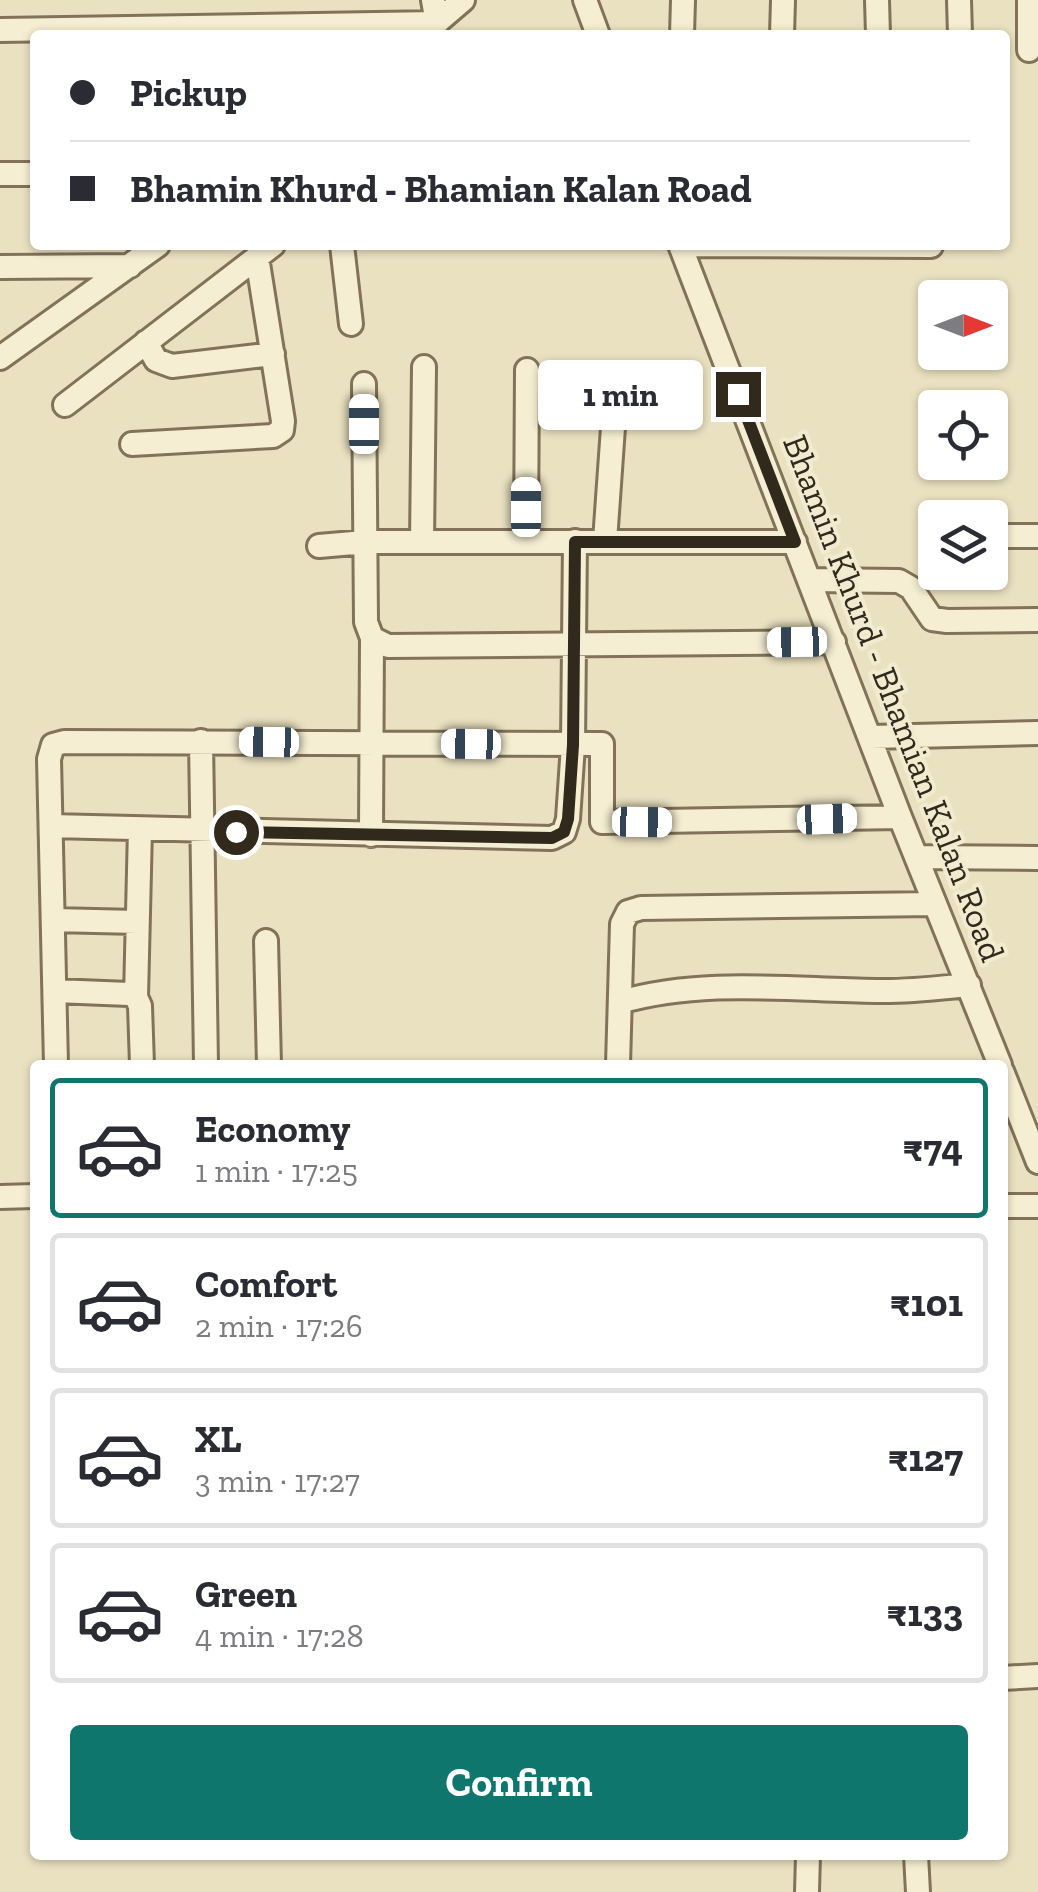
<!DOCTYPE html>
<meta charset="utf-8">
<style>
:root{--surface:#fff;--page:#f2f2f3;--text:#2b2b33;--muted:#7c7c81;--line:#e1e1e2;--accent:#0f766e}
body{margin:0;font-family:"Zilla Slab",serif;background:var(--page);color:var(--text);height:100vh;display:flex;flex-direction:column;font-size:38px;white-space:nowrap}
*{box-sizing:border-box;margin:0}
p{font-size:32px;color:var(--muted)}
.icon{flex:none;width:55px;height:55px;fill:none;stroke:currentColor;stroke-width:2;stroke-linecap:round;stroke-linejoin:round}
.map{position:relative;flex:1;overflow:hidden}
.details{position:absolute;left:30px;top:1060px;width:978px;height:800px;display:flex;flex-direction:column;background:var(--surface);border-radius:10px;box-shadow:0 2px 8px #0004}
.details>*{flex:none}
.guide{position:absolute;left:30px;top:30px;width:980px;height:220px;border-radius:10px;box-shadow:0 2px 8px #0004;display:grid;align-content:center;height:220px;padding:0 40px;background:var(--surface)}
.needle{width:65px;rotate:90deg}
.tools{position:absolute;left:918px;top:280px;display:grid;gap:20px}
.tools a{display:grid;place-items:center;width:90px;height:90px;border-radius:10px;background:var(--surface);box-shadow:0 2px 8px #0004;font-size:50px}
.end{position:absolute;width:45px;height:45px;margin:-22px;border:12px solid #32291d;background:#fff;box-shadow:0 0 0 5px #fff}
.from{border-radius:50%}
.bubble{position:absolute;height:70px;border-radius:10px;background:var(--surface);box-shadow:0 2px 8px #0004;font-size:32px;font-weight:700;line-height:70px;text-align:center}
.car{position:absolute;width:30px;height:60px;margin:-30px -15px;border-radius:12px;box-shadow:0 0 8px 2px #0007;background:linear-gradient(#fff 24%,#345 0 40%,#fff 0 76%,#345 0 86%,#fff 0)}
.guide b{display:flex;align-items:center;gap:35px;height:95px;font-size:38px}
.guide b+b{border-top:2px solid var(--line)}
.guide i{width:25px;height:25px;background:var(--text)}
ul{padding:18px 0 0;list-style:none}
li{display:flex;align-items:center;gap:30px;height:140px;margin:0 20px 15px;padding:0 20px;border:5px solid var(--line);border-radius:10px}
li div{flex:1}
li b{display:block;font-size:38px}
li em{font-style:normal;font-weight:700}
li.active{border-color:var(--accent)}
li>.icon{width:90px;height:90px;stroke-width:1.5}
.action{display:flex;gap:20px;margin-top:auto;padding:20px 40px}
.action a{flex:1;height:115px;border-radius:10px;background:var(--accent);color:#fff;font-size:40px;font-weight:700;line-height:115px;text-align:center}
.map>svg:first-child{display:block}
</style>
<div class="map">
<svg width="1038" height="1892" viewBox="0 0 1038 1892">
<rect width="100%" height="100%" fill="#eae1c0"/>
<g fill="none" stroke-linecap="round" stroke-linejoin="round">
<g stroke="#817259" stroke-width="28">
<path id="minor" d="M585 0 598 35
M877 0 878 35
M959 0 960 35
M0 30 437 23 433 0
M428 30 463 0
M682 35 683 0
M782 35 783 0
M1029 50V0
M0 174H35
M342 245 351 324
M680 245 900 817 1000 1065
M680 245 931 246
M0 267 130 266
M146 342 156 360 172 366 273 354
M0 358 158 245
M364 384 366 622 372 638 388 646 834 642
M65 405 273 245
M132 444 273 436 282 430 283 421 257 257
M990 536H1038
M526 541 527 370
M605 541 615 399
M422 542 424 367
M319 546 365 542H795
M810 580 899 581 911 588 932 619 947 621 1038 620
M871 737 1038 733
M201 741 206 1065
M51 826 552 838 564 832 568 819 573 745 575 541
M371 835 372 638
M917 857 1038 858
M53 920 137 922
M266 941 269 1065
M55 991 129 994 136 997 140 1006 142 1065
M136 997 140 829
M620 1002C704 978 790 990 876 991 907 992 938 988 969 985
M56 1065 49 759 53 745 64 742 602 744V822L900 817
M618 1065 622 924 628 912 641 908 934 904
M1002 1071 1038 1162
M0 1197 35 1196
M1002 1206H1038
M1002 1678 1038 1676
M916 1855 918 1892
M807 1892 808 1855"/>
</g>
<use href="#minor" stroke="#f5eed2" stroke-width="22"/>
</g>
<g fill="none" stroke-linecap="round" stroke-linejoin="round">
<path stroke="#32291d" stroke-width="12" d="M236 832 552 838 564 832 568 819 573 745 575 542H795L738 394"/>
</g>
<g text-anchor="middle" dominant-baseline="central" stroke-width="8" stroke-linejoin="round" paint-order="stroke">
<g font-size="35" fill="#32291d" stroke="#f2ebcf">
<text transform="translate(894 698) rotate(69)">Bhamin Khurd - Bhamian Kalan Road</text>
</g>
</g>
</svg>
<div class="tools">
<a><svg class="needle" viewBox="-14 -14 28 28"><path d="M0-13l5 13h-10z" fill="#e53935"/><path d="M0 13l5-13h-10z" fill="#7c7c81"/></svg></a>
<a><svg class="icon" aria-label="locate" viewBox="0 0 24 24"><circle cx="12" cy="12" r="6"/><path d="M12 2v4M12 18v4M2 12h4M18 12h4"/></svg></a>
<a><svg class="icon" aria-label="layers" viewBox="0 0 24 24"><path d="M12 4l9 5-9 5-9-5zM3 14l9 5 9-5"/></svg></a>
</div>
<i class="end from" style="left:236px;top:832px"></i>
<i class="end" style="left:738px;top:394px"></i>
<div class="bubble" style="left:538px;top:360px;width:165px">1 min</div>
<i class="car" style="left:364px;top:424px;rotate:0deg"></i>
<i class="car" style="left:526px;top:507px;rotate:0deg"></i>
<i class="car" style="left:797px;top:642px;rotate:269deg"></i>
<i class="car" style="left:269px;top:742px;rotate:271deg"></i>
<i class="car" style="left:471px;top:744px;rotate:271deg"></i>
<i class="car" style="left:827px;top:819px;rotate:88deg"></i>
<i class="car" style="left:642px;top:822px;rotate:91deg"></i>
<div class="guide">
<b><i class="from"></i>Pickup</b>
<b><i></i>Bhamin Khurd - Bhamian Kalan Road</b>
</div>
<section class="details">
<ul>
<li class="active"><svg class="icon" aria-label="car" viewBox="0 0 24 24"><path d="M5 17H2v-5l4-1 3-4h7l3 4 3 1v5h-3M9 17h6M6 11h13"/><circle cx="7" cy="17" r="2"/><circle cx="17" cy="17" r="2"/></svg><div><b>Economy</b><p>1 min · 17:25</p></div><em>₹74</em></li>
<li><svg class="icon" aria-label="car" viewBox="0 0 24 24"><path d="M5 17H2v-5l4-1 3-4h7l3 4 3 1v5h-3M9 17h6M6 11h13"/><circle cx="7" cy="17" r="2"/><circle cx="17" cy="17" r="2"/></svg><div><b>Comfort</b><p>2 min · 17:26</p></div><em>₹101</em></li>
<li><svg class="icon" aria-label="car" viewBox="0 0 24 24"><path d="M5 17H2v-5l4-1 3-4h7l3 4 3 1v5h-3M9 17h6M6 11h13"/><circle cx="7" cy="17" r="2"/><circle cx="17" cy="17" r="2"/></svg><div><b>XL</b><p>3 min · 17:27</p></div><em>₹127</em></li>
<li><svg class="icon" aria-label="car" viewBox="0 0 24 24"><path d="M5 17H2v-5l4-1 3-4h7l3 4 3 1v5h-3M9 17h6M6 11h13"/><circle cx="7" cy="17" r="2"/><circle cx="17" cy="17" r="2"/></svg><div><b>Green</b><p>4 min · 17:28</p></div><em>₹133</em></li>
</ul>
<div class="action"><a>Confirm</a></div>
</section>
</div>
